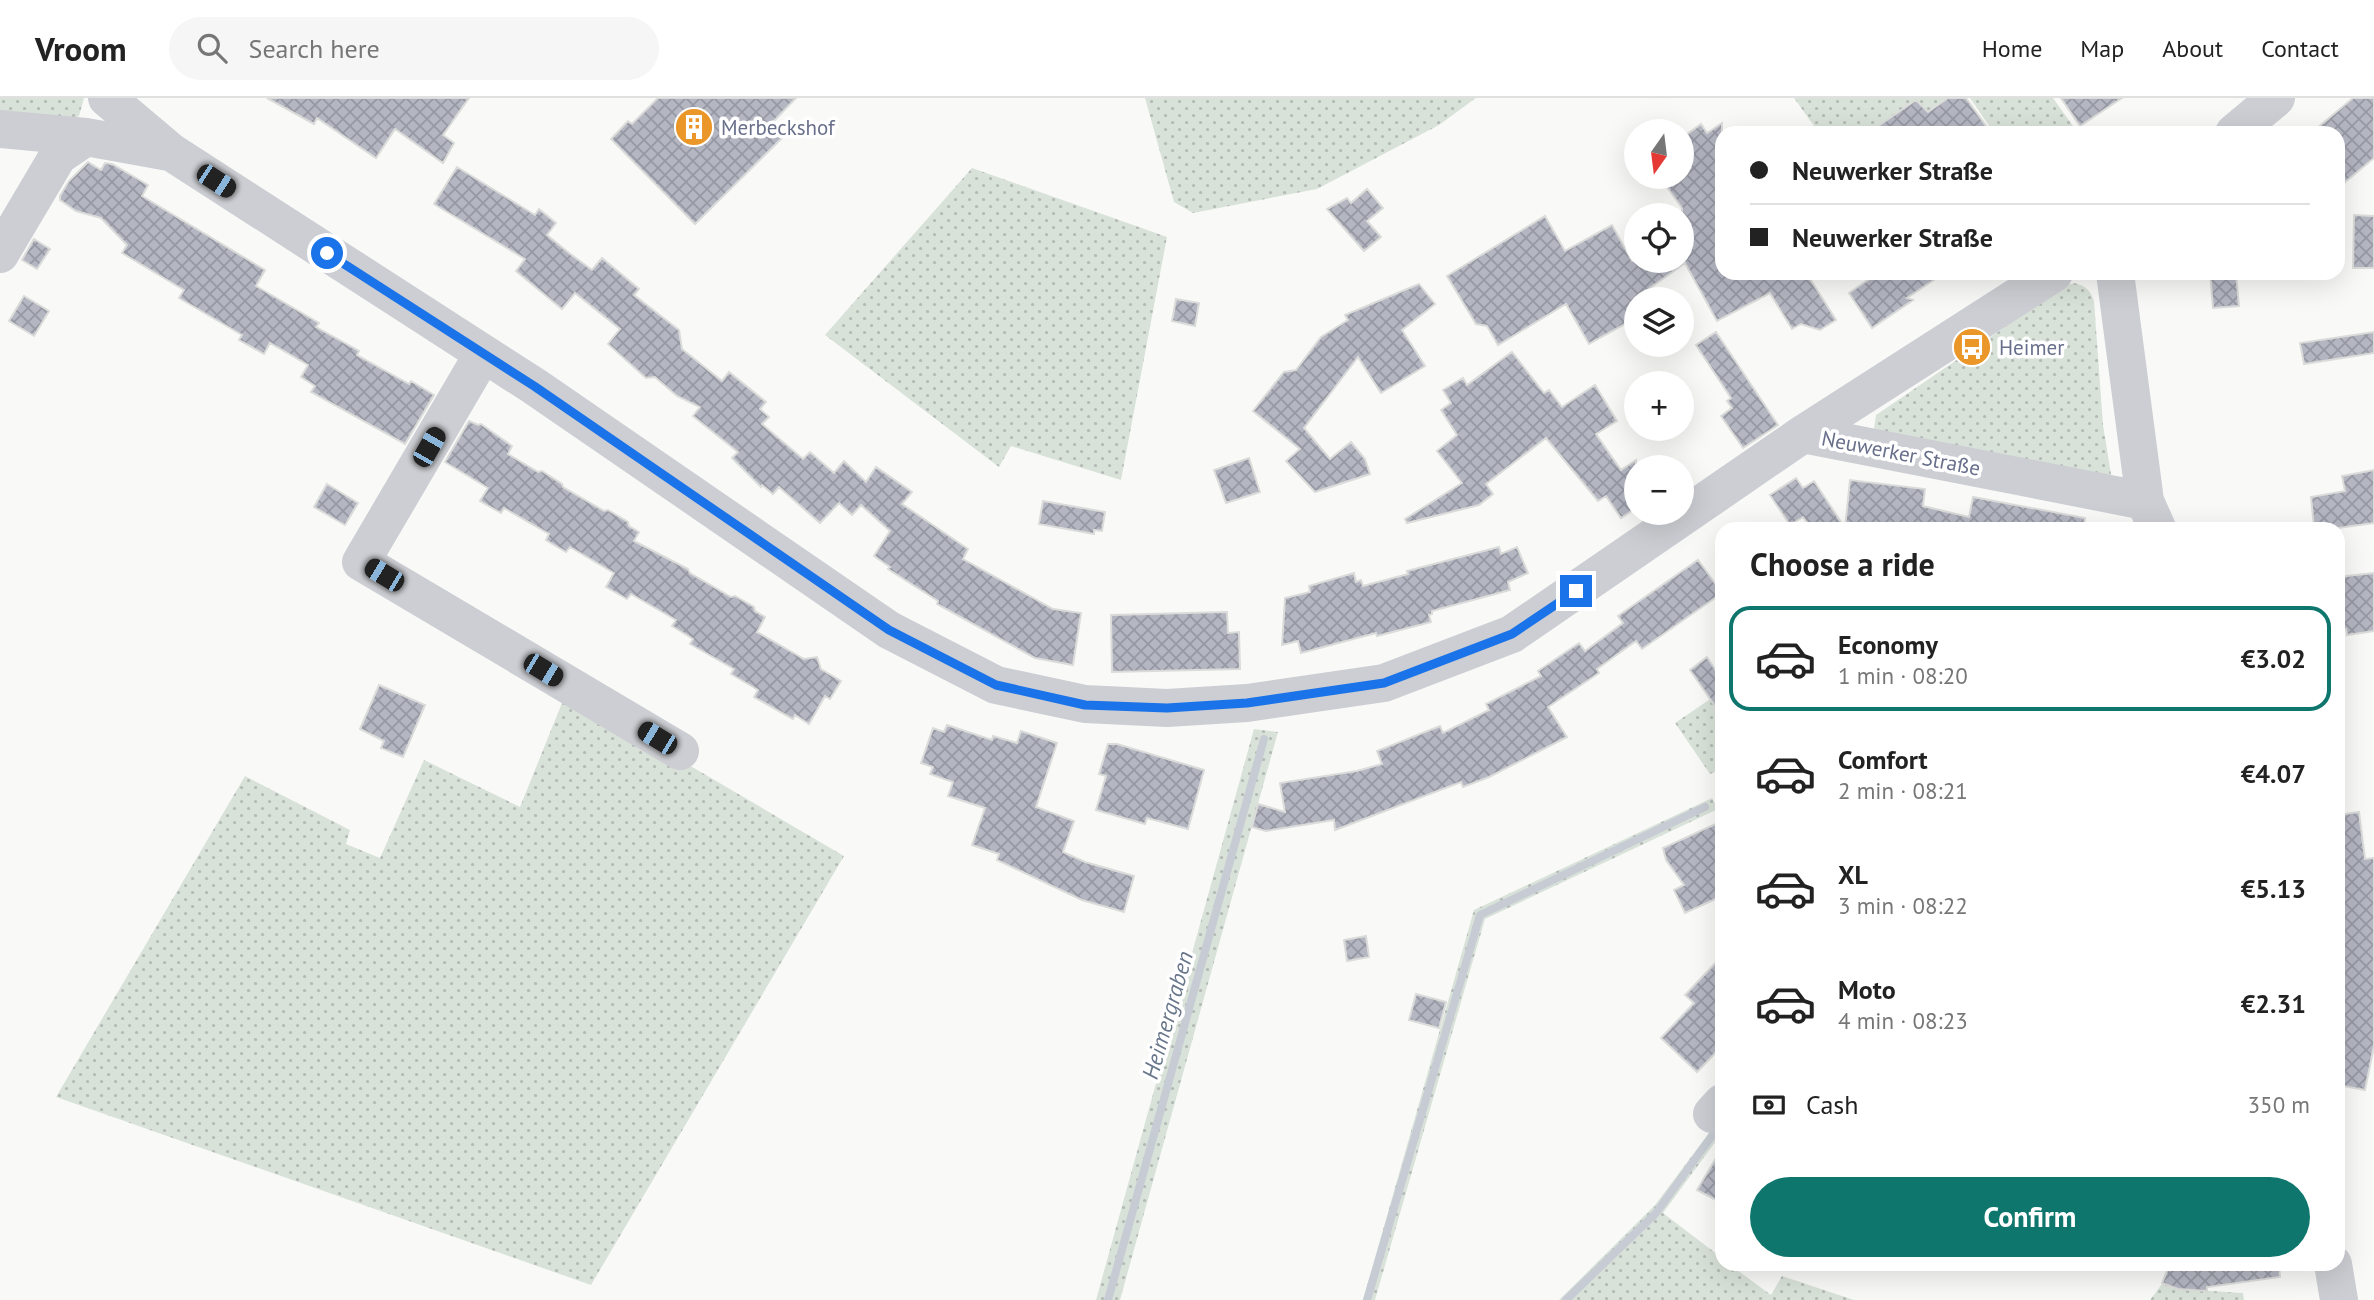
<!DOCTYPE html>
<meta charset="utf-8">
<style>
:root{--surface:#fff;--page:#f6f6f6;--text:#222;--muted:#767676;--line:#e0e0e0;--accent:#0f766e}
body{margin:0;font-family:"PT Sans",sans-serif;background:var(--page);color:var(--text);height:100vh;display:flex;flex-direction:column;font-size:26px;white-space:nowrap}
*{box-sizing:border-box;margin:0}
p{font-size:23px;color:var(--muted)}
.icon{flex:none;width:38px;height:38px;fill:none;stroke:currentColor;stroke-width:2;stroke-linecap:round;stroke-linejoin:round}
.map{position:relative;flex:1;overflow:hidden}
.side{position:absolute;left:1715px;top:424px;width:630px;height:749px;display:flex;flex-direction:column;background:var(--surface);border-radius:21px;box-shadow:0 7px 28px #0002}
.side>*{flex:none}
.guide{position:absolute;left:1715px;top:28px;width:630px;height:154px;border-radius:21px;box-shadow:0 7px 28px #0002;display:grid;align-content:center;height:154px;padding:0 35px;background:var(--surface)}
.needle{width:46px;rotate:194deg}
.controls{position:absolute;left:1624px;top:21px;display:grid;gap:14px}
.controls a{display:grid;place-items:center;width:70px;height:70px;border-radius:50%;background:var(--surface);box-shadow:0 7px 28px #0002;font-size:35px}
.end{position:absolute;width:32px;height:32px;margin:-16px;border:9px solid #1a73e8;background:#fff;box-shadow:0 0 0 4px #fff}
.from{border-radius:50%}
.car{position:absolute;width:21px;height:42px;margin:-21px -10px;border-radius:9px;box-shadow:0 0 5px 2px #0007;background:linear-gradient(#222 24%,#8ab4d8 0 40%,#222 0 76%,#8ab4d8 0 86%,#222 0)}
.guide b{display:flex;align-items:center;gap:24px;height:66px;font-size:26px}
.guide b+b{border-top:2px solid var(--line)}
.guide i{width:18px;height:18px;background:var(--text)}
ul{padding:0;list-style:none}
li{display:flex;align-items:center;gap:21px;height:105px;margin:0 14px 10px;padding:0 21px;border:4px solid transparent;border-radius:21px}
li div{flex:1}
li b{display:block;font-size:26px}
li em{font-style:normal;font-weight:800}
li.current{border-color:var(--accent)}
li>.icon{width:63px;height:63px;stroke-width:1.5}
h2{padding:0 35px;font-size:32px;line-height:84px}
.pay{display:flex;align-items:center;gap:18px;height:77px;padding:0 35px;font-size:26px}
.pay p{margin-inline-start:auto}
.action{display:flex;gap:14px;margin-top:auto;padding:14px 35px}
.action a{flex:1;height:80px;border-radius:42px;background:var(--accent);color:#fff;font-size:28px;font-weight:800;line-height:80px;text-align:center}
header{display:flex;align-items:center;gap:42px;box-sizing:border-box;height:98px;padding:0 35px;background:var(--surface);border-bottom:2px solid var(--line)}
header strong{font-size:33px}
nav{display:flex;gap:38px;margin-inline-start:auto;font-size:24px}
.search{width:490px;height:63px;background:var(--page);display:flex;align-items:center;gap:18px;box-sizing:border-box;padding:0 24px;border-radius:38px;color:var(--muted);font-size:26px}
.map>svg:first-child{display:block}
</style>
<header>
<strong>Vroom</strong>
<div class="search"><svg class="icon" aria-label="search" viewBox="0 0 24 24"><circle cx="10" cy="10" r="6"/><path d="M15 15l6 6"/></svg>Search here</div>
<nav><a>Home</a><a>Map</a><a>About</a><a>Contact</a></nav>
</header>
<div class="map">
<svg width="2374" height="1202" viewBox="0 0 2374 1202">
<defs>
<pattern id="green-dots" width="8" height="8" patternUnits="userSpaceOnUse" patternTransform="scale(1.75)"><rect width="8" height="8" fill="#d9e2d9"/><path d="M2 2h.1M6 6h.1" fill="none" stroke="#b4bbb6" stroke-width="1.8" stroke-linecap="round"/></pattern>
<pattern id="building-cross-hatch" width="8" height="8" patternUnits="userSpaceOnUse" patternTransform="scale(1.75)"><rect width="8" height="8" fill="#b4b7c2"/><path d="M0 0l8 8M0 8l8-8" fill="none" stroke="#9699a3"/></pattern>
</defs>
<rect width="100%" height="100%" fill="#f9faf8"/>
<path fill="url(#green-dots)" d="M0 0H84L79 18 61 27 0 19Z
M1145 0H1476L1439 27 1317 91 1193 115 1174 104Z
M1794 0H1947L1896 35H1819Z
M1970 0H2053L2078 35H1994Z
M972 70 1167 139 1121 382 1011 348 999 369 825 237Z
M2074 185C2086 188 2090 192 2094 203L2103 327 2112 382 1885 346 1874 330 1876 317 2065 188Z
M1722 593V671L1710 676 1675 625Z
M566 595 844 758 591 1187 56 999 245 678 350 732 346 746 380 760 424 662 520 709Z
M1254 631 1278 634 1120 1202H1096Z
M1712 700 1718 711 1485 821 1375 1202H1363L1474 812Z
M1712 1031 1719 1039 1663 1115 1722 1160V1166H1729L1771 1197 1782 1178 1854 1202H1559L1655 1107Z
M2162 1186 2178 1191 2243 1195 2244 1202H2150Z"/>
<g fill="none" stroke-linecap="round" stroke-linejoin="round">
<path stroke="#c7ccd4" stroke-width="8" d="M1108 1202 1264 641
M1367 1202 1480 817 1705 709
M1566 1202 1656 1115 1714 1035"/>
</g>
<path fill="url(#building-cross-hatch)" stroke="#dbdcda" stroke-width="2" d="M267 0H469L443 37 454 45 443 65 395 31 376 60 317 20 314 26Z
M658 0H796L772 25 785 37 695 126 611 41 628 23 632 26Z
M1948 0H1966L1991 35H1868L1916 2 1928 14Z
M2061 0H2122L2080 28Z
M2353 0H2374V60L2338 90V35H2311Z
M1722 25V175H1809L1807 176 1836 222 1820 232 1801 226 1792 231 1770 195 1717 223 1685 165 1636 200V220L1589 246 1566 206 1498 247 1487 228 1476 226 1447 178 1545 118 1565 153 1612 127 1632 163H1684L1682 159V110L1660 79H1682V40L1701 26 1707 35Z
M88 64 101 72 105 65 112 66 148 87 142 98 265 172 256 188 319 225 316 229 359 253 357 257 409 286 411 283 434 297 405 346 311 294 315 288 301 279 308 267 270 245 264 256 239 242 242 237 179 200 184 192 122 155 127 147 101 120 76 113 60 102V98L69 83Z
M457 69 535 117 539 111 556 125 547 137 569 155 592 172 602 160 639 191 634 197 679 232 682 251 722 283 729 274 766 304 760 311 769 319 762 326 803 361 810 354 834 375 844 363 866 384 876 369 912 394 902 406 968 451 963 461 1053 511 1081 515 1073 567 1035 560 937 506 938 503 888 471 890 469 874 458 890 433 861 407 852 417 839 405 820 425 779 389 773 396 762 387 761 389 732 360 738 354 693 318 700 309 677 298 655 279 646 280 608 246 620 231 575 195 562 211 516 173 525 161 434 106Z
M1367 91 1383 110 1367 123 1381 139 1364 153 1327 111 1347 100 1351 105Z
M2354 117 2374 118V170H2353Z
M34 141 50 151 37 171 22 162Z
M1878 175H1944L1907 200 1913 202 1872 230 1849 195Z
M2210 175H2236L2239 208 2213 210Z
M1419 186 1435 206 1402 232 1425 268 1381 295 1358 259 1304 330 1330 361 1351 344 1365 361 1370 376 1315 394 1286 363 1300 351 1253 313 1284 274 1296 272 1321 239 1348 222 1345 217Z
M24 198 49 213 34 238 9 223Z
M1176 201 1199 205 1195 228 1172 223Z
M1716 234 1778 327 1743 350 1721 318 1732 310 1727 303 1731 300 1696 247Z
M2374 234V255L2304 266 2300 245Z
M1512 254 1544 295 1549 292 1562 309 1595 287 1617 323 1596 336 1621 372 1636 362V410L1621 420 1606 398 1598 403 1546 340 1486 386 1493 396 1479 407 1407 425 1405 421 1462 385 1437 353 1457 337 1441 312 1451 305 1443 292 1463 280 1467 287Z
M469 323 478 327 481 326 512 348 508 356 538 374 542 373 562 386 563 389 604 413 608 412 628 424 629 428 639 434 634 443 688 471 690 475 731 499 735 498 754 509 755 513 765 519 757 534 804 561 817 559 821 571 841 583 830 601 825 598 809 626 795 617 793 621 754 599 758 592 731 576 734 571 690 546 693 541 672 528 676 522 631 496 627 501 606 489 614 475 570 449 566 454 546 442 549 436 504 410 501 415 480 403 488 390 445 364Z
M1249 360 1260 394 1226 405 1214 372Z
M2374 372V425L2338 430H2314L2311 399 2345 393 2342 378Z
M1796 380 1803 390 1814 383 1845 430 1850 382 1925 391 1923 408 1969 419 1973 399 2085 420 2084 430H1811L1803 419 1790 427 1770 397Z
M327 386 358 405 345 427 314 409Z
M1043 403 1105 414 1102 433 1094 432V436L1039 426Z
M1499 449 1501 456 1517 449 1528 475 1508 484 1510 492 1432 513V516L1429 517 1431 524 1377 538 1376 535 1301 555 1298 543 1282 547 1285 500 1310 494 1309 488 1354 475 1356 484 1361 482 1363 488 1408 476 1407 473Z
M1698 462 1722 495 1642 551 1636 543 1597 571 1599 575 1548 609 1567 639 1489 679 1463 689 1461 684 1335 732 1334 722 1266 733 1252 729 1258 706 1285 714 1280 685 1357 673 1382 666 1377 653 1440 628 1443 635 1489 612 1486 606 1541 578 1538 573 1579 545 1585 553 1623 525 1618 518Z
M2374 475V533L2347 537 2346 531 2338 533V479Z
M1227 514 1228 535 1239 534 1240 571 1112 574 1111 517Z
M1707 559 1722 582V618L1690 572Z
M379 587 425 607 403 659 381 650 384 643 360 631Z
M947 627 992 642 993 638 1017 645 1021 633 1057 645 1036 709 1074 723 1063 754 1085 764 1134 778 1124 814 1082 802 997 762 999 756 972 747 985 710 948 698 953 684 930 676 933 669 921 665 933 630 944 634Z
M1108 646H1117L1204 672 1188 731 1147 720 1145 726 1096 712 1106 678 1099 676Z
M2359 714 2365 761 2374 760V948L2365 992 2338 987V717Z
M1722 723V798L1685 815 1674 792 1684 787 1666 762 1663 750Z
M1366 838 1369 859 1347 863 1344 842Z
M1722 858V948L1697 974 1661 940 1694 905 1685 897Z
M1416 896 1446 904 1439 930 1409 922Z
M1722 1050V1105L1697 1092Z
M2170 1166H2279L2280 1179 2207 1189V1193L2178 1191 2162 1185Z"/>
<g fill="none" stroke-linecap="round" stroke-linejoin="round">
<path stroke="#cdced3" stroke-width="38" d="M107 0 171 54 534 288 889 532 996 587 1085 606 1167 610 1247 605 1384 585 1512 536 1803 336 2054 175
M0 31 86 39 169 54
M2234 35 2276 0
M0 156 58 58 86 39
M2115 175 2145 403 2157 430
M483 256 361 464 680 653
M1803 336 2145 403
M1712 1016 1722 1005
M2333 1166 2339 1202"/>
</g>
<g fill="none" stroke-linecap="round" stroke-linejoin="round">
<path stroke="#1a73e8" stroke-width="9" d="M327 155 534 288 889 532 996 587 1085 607 1167 610 1247 605 1384 585 1512 536 1576 493"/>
</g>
<defs>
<g id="building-disc" transform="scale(2.0125)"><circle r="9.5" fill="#ea9628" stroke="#fff"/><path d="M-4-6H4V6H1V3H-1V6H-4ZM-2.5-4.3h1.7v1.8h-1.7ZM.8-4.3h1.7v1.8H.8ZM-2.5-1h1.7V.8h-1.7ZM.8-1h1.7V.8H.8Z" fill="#fff"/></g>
<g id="bus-disc" transform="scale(2.0125)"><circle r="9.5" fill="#ea9628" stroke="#fff"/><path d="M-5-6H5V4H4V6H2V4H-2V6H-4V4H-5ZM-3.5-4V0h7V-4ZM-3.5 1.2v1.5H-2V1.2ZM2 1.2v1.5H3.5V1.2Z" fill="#fff"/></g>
</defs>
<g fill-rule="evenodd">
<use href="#building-disc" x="694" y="29"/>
<use href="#bus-disc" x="1972" y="249"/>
</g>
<g text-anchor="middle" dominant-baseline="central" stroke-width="7" stroke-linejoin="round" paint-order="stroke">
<g font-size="21" fill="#686f8a" stroke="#fff" text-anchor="start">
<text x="721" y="29">Merbeckshof</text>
<text x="1999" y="249">Heimer</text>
</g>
<g font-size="21" fill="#686f8a" stroke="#fff">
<text transform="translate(1901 355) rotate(11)">Neuwerker Straße</text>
</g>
<g font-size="23" font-style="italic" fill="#69778b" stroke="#fff">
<text transform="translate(1167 917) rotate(-74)">Heimergraben</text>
</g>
</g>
</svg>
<div class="controls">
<a><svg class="needle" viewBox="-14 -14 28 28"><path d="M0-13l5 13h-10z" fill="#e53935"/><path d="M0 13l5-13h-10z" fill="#767676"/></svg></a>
<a><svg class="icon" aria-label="locate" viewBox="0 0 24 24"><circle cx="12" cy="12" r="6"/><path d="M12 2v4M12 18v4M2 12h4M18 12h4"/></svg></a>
<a><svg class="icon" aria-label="layers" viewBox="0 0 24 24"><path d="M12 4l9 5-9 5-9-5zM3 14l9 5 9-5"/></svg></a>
<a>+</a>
<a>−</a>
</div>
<i class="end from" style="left:327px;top:155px"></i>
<i class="end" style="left:1576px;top:493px"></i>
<i class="car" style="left:216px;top:83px;rotate:123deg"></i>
<i class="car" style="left:429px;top:349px;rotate:30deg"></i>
<i class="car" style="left:384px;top:477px;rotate:301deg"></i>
<i class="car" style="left:543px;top:572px;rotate:121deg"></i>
<i class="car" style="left:657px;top:640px;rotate:301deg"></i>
<div class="guide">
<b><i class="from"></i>Neuwerker Straße</b>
<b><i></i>Neuwerker Straße</b>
</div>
<section class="side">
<h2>Choose a ride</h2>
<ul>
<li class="current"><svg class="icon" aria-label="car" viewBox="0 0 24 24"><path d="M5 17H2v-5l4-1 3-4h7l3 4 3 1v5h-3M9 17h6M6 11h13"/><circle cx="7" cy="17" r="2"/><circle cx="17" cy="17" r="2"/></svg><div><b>Economy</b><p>1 min · 08:20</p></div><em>€3.02</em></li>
<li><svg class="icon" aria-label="car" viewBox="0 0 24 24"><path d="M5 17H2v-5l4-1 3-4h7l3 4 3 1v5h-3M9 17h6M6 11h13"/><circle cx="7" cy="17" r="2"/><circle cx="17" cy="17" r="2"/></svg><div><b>Comfort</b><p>2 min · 08:21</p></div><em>€4.07</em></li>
<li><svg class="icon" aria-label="car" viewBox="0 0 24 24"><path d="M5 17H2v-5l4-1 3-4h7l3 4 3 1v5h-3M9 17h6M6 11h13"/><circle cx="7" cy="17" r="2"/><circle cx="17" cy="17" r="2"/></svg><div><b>XL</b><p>3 min · 08:22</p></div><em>€5.13</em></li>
<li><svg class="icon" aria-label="car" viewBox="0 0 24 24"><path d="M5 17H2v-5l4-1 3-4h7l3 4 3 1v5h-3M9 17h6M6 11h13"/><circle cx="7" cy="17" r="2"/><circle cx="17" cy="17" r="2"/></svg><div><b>Moto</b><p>4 min · 08:23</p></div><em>€2.31</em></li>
</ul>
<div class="pay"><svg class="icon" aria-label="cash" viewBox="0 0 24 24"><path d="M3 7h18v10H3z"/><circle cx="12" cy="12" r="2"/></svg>Cash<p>350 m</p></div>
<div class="action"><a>Confirm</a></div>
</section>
</div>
